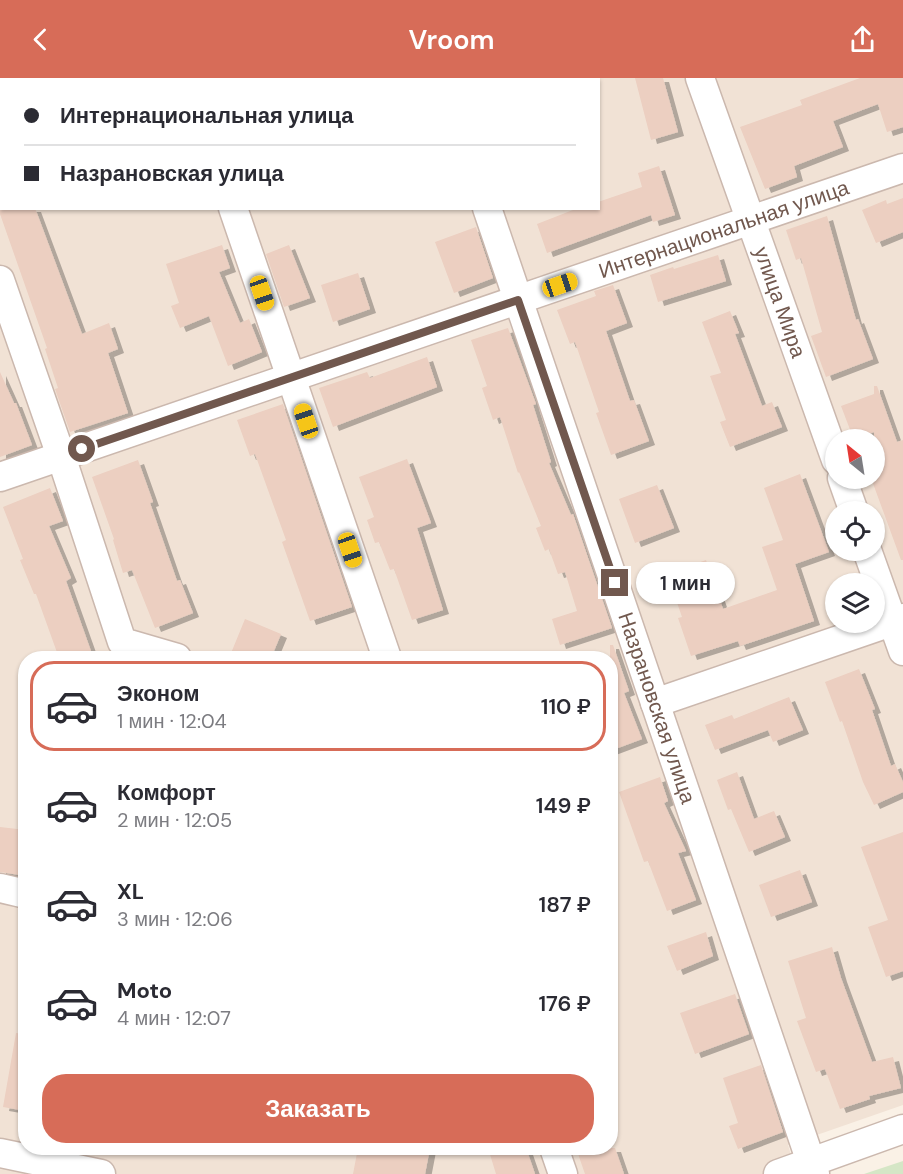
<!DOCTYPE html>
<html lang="ru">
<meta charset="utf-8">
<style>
:root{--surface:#fff;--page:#f7f7f7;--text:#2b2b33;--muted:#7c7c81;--line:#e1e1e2;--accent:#d76c58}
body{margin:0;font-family:"DM Sans",sans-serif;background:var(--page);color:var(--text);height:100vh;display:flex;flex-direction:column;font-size:22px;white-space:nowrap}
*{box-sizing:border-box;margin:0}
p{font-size:20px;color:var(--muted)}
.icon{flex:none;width:33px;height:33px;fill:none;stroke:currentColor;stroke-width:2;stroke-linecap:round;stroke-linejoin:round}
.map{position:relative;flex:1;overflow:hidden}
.side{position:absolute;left:18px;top:573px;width:600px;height:504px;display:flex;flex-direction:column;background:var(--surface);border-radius:24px;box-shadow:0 2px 4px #0004}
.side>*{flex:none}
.banner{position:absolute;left:0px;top:0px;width:600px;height:132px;box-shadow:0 2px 4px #0004;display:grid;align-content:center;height:132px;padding:0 24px;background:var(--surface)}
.needle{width:39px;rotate:330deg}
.tools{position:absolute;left:825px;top:351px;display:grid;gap:12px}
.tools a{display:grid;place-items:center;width:60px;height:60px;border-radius:50%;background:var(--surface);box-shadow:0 2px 4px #0004;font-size:30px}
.end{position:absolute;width:27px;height:27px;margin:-14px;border:8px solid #71584e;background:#fff;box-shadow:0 0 0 3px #fff}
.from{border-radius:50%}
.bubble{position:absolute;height:42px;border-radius:21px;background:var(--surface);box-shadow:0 2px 4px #0004;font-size:20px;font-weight:600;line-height:42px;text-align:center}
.car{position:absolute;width:18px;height:36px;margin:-18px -9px;border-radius:8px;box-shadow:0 0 4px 2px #0007;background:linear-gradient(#f5c518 24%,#345 0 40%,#f5c518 0 76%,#345 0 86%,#f5c518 0)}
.banner b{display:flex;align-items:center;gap:21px;height:57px;font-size:22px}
.banner b+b{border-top:2px solid var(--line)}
.banner i{width:15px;height:15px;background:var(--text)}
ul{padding:10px 0 0;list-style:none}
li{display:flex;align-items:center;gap:18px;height:90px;margin:0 12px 9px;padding:0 12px;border:3px solid transparent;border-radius:24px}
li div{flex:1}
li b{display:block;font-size:22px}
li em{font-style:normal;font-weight:600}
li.current{border-color:var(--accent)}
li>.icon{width:54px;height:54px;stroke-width:1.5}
.primary-button{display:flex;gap:12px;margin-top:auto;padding:12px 24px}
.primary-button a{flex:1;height:69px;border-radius:24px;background:var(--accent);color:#fff;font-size:24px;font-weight:600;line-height:69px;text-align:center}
header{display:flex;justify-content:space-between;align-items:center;height:78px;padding:0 24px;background:var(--accent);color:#fff;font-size:27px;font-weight:600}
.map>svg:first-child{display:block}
</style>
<header><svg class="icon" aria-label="back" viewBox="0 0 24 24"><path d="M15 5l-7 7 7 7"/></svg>Vroom<svg class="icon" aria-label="share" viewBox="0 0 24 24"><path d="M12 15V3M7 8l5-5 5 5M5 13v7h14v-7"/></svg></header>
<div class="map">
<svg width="903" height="1096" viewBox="0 0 903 1096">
<defs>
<filter id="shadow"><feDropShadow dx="6" dy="4" stdDeviation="0" flood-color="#0004"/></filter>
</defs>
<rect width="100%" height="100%" fill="#faf1e6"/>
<path fill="#f1e2d5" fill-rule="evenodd" d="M0 0H903V1027L788 1067 797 1096H0ZM2 2H598V130H2ZM836 362H874V400H836ZM836 434H874V472H836ZM836 506H874V544H836ZM26 580H610V1070H26Z"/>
<path fill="#d5e6c6" d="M903 1083V1096H864Z"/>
<path fill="#eccfc1" filter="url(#shadow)" d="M635 0H663L678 54 651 62Z
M860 0H903V49L887 54 878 26 833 43 843 69 794 88 797 99 765 111 740 49 802 27 800 22Z
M659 88 675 137 653 144 651 137 547 175 537 146 578 130H598V124L642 109 638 95Z
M903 120V154L876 165 862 132 886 122 887 126Z
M0 130H35L82 256 109 245 118 271 108 275 128 335 70 354 55 311 58 310 45 271 47 270 0 136Z
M827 138 856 242 858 241 873 281 826 299 811 258 822 254 801 180 796 182 786 152Z
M476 149 493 200 454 215 435 164Z
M222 167 230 190 219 194 240 245 249 241 262 274 228 288 209 238 180 250 171 228 179 225 166 186Z
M289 167 310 220 284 229 266 176Z
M718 177 726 203 658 224 650 197 673 189 674 191Z
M358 195 370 231 333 244 321 207Z
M613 207 627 245 606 253 630 323 634 322 649 363 611 377 596 335 599 334 575 264 570 266 557 232 596 218 594 213Z
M730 233 739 255 735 256 762 328 772 324 782 349 730 369 720 344 726 342 710 298 721 295 702 244Z
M508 250 536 326 533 327 551 384 549 385 571 437 573 436 612 550 560 567 552 541 577 533 565 494 558 496 549 471 545 473 536 450 541 448 519 394 518 395 500 339 493 342 482 310 487 308 471 262Z
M427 279 437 309 333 349 319 310 367 294 370 300Z
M0 294 14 325H16L32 367 0 379Z
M874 308H877L897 364 903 362V482H901L871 400H874V354L854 362 841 328 874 316Z
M283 326 352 529 310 543 282 464 286 462 255 376 250 378 237 342Z
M407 381 431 445 417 450 443 532 412 542 394 491 390 492 379 464 375 465 367 442 374 439 359 399Z
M138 382 153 424 150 425 177 503 180 502 193 535 155 550 132 492 123 495 113 462 114 461 92 399Z
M800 396 829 474 795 486 814 543 740 568 738 563 691 578 678 540 682 539 667 496 706 482 723 531 777 512 762 469 783 462 764 410Z
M657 407 674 450 635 465 619 421Z
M50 410 63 443 49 448 71 500 66 503 92 576 80 580H59L36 516H34L20 482 23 481 3 429Z
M245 541 281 556 271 580H229Z
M610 567H613L629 613 624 615 642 661 610 673Z
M859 591 875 631 872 632 891 688 895 686 903 704V714L874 727 863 704 842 643 840 644 825 604Z
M789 619 803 652 773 664 768 652 715 672 705 647 732 637 734 641Z
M737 694 754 741 774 733 785 759 749 774 731 731 728 732 717 702Z
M660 699 668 723 664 725 686 773 678 775 696 822 667 833 648 783 644 784 619 714Z
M0 749 26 752V789H21L20 797 0 794Z
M903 754V893L886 899 868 849 888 842 861 769Z
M800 792 812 824 771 839 759 807Z
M706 854 713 878 677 893 667 868Z
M832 869 841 900 872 984 893 979 901 1010 869 1018 870 1021 840 1031 825 991 816 994 797 943 806 940 788 883Z
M735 916 749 956 695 976 680 935Z
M16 955 26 956V1033L3 1029Z
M761 987 783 1054 738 1071 729 1048 738 1045 723 1000Z
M358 1070 393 1076 394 1070H430L425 1096H353Z
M488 1070H526L535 1096H496Z
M576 1070H615L624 1096H585Z"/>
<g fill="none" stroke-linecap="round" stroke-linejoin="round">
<g stroke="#cbb8ae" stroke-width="31">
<g id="minor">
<path d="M189 0V2"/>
<path d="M443 0V2"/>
<path id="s1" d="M700 0 836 382"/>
<path d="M233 130 387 580"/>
<path id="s2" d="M487 130 815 1096"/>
<path d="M0 202 61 378 122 564 177 580"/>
<path id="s3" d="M0 399 903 90"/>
<path d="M842 400 854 434"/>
<path d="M867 472 903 573"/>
<path d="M655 625 903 540"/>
<path d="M0 810 26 816"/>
<path d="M554 1070 563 1096"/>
<path d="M0 1075 101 1096"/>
<path d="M778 1096 903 1051"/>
</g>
</g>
<use href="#minor" stroke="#fff" stroke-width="28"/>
</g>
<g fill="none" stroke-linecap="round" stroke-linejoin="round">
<path stroke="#71584e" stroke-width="8" d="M82 371 518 222 615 505"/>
</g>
<g text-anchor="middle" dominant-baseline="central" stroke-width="4.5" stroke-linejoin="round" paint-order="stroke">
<g font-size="21" fill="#71584e" stroke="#fdf5ec">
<text stroke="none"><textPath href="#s3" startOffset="765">Интернациональная улица</textPath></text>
<text stroke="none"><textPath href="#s1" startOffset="238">улица Мира</textPath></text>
<text stroke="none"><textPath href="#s2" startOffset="528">Назрановская улица</textPath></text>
</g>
</g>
</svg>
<div class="tools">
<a><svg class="needle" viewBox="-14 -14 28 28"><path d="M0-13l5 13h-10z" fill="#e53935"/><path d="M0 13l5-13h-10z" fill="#7c7c81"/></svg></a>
<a><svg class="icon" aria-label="locate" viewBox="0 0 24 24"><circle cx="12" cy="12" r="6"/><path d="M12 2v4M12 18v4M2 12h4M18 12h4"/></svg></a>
<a><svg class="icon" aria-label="layers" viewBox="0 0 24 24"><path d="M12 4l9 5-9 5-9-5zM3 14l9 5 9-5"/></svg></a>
</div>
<i class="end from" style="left:82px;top:371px"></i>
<i class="end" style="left:615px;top:505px"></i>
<div class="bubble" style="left:636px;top:484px;width:99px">1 мин</div>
<i class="car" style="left:560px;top:207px;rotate:71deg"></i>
<i class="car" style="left:262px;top:215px;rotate:161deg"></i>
<i class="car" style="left:306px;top:343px;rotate:341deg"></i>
<i class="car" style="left:350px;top:472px;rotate:161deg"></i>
<div class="banner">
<b><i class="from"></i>Интернациональная улица</b>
<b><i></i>Назрановская улица</b>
</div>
<section class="side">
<ul>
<li class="current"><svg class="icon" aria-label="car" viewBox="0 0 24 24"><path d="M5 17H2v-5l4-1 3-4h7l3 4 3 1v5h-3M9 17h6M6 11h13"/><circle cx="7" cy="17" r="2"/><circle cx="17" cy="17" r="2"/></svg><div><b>Эконом</b><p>1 мин · 12:04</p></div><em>110 ₽</em></li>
<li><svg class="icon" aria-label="car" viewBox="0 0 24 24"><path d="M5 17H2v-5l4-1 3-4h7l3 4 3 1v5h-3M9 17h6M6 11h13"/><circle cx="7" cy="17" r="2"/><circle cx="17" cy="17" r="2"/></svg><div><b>Комфорт</b><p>2 мин · 12:05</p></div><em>149 ₽</em></li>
<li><svg class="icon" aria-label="car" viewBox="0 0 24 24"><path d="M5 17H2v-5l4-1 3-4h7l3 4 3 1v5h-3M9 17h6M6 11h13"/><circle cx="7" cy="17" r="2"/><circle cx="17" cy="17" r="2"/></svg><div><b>XL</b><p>3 мин · 12:06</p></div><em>187 ₽</em></li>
<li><svg class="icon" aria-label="car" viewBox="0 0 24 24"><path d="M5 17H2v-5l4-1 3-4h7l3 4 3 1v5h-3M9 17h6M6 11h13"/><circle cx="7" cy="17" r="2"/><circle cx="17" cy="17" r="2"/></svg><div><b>Moto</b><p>4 мин · 12:07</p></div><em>176 ₽</em></li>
</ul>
<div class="primary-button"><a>Заказать</a></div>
</section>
</div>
